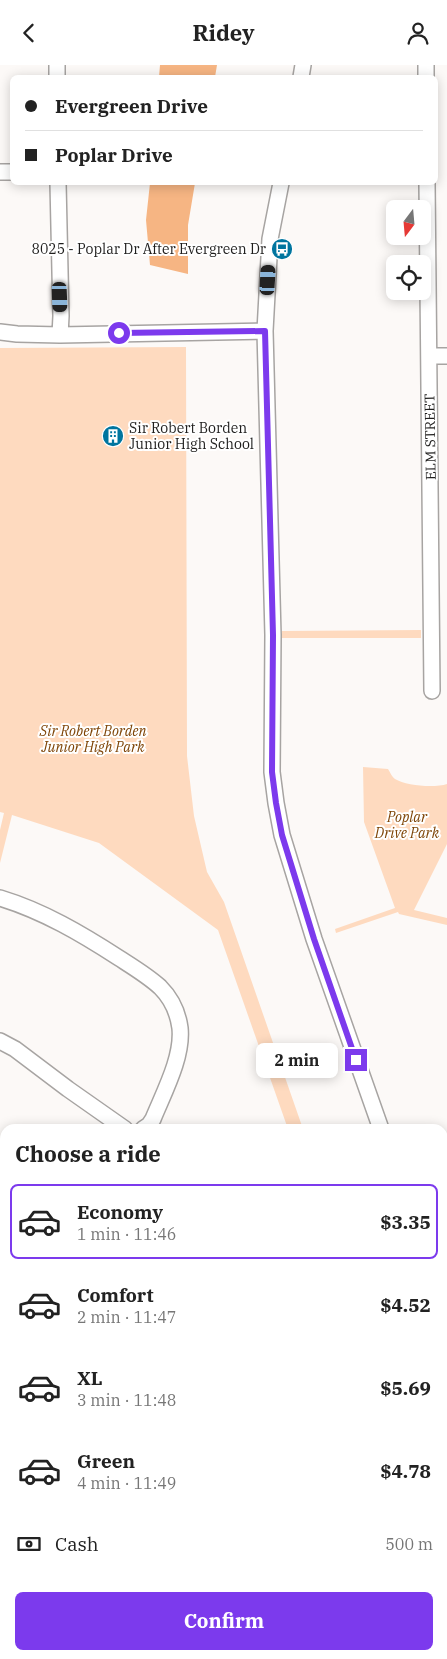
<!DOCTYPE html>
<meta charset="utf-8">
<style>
:root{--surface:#fff;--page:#f6f6f6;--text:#222;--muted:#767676;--line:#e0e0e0;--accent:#7c3aed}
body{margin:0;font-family:"IBM Plex Serif",serif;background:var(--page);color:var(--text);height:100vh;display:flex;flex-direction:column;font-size:19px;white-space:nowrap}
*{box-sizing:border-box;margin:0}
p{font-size:16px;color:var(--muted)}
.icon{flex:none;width:28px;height:28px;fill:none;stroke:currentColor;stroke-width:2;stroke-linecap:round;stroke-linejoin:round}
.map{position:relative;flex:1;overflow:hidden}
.side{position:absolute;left:0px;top:1059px;width:448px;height:536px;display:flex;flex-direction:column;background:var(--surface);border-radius:15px 15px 0 0;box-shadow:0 2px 12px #0003}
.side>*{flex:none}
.guide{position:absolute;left:10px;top:10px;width:428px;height:110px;border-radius:8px;box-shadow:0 2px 12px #0003;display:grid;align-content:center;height:110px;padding:0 15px;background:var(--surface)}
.needle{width:32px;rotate:196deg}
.controls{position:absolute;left:386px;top:135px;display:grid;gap:10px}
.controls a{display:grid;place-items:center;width:45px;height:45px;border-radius:8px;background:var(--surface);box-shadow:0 2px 12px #0003;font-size:25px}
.end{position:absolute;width:22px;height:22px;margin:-11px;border:6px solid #7c3aed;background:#fff;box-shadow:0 0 0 2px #fff}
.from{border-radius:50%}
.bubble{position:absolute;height:35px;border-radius:8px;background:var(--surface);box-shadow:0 2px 12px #0003;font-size:16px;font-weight:700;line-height:35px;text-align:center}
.car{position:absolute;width:15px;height:30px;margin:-15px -8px;border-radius:6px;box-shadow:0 0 4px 1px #0007;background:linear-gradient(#222 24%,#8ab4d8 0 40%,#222 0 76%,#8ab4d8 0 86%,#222 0)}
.guide b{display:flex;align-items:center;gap:18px;height:48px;font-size:19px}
.guide b+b{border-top:1px solid var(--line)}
.guide i{width:12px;height:12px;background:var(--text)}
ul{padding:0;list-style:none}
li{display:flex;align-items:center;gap:15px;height:75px;margin:0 10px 8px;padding:0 5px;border:2px solid transparent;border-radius:8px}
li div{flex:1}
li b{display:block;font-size:19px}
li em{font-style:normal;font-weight:700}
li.on{border-color:var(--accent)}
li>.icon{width:45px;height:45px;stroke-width:1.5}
h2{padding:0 15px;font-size:22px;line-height:60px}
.pay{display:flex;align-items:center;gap:12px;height:55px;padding:0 15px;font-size:19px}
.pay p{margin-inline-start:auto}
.primary-button{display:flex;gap:10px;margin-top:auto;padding:10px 15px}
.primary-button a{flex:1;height:58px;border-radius:8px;background:var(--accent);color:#fff;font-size:20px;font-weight:700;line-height:58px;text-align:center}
header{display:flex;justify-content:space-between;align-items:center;height:65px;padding:0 15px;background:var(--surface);font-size:22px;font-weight:700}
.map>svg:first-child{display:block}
</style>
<header><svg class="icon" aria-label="back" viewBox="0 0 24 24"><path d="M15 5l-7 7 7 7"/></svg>Ridey<svg class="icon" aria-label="person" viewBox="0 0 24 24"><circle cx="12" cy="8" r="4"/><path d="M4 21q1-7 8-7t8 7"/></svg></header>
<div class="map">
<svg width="447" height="1594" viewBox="0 0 447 1594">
<rect width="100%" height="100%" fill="#fcf9f7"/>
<path fill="#fedabf" d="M186 282 187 691 194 751 207 807 224 837 303 1064H288L218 865 99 778 12 750 0 798V765L4 748 0 747V283Z
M421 565V573H282V566Z
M363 702 388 704C390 707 392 712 395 714 406 721 435 723 447 719V779L414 845 447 853V860L399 849 398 847 336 868 335 864 395 843 364 757Z
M0 1155 5 1158V1469H0Z"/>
<path fill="#f6b583" d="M160 0H217L215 12H159Z
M150 118H195L188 160V209L150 200 146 155Z
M443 1303 447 1311V1496L442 1495Z
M5 1308V1480L0 1481V1309Z"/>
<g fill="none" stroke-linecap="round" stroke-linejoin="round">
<g stroke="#a7a4a2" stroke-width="18">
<path id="minor" d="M426 0V12
M57 12V0
M301 12 303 0
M0 107H12
M58 118 61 251 60 270
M281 118 270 174 265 266 273 570 272 707 276 738 282 770 314 874 381 1064
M427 118 432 626
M0 267 17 269 60 270 265 266
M429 291H447
M0 833C43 846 82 869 119 893 133 902 148 911 160 922 171 933 178 948 180 963 183 992 164 1027 153 1054L149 1060 143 1064
M0 976 15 984 68 1024 125 1064
M0 1147 5 1150
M442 1173 447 1180
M0 1556 5 1555
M174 1590V1594
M327 1590V1594
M413 1590 419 1594"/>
</g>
<use href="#minor" stroke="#fff" stroke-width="15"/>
</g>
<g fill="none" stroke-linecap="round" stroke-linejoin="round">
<path stroke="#7c3aed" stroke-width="6" d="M119 268 265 266 273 570 272 707 276 738 282 770 314 874 356 995"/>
</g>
<defs>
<g id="bus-disc" transform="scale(1.125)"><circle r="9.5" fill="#00759f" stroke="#fff"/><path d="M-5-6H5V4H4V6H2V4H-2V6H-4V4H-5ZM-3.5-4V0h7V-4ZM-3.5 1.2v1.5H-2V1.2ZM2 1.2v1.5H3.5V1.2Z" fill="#fff"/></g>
<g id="building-disc" transform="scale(1.125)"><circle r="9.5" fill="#00759f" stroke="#fff"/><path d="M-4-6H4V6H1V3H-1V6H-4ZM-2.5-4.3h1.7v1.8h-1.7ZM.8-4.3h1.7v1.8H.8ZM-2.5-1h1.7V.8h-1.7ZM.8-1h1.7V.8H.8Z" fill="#fff"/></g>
</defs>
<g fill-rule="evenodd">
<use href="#bus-disc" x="282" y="184"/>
<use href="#building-disc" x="113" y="371"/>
</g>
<g text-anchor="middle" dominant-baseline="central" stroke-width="4" stroke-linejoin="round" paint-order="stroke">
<g font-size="14" fill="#1f1e1d" stroke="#fff" text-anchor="end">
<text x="266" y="184">8025 - Poplar Dr After Evergreen Dr</text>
<text x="129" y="363" text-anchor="start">Sir Robert Borden<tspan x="129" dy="16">Junior High School</tspan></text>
</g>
<g font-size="14" fill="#1f1e1d" stroke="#fff">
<text transform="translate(430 372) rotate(-91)">ELM STREET</text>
</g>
<g font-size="14" font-style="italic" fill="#7e4406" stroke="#fff">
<text x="93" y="666">Sir Robert Borden<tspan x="93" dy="16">Junior High Park</tspan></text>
<text x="407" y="752">Poplar<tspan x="407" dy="16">Drive Park</tspan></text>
</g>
</g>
</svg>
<div class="controls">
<a><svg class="needle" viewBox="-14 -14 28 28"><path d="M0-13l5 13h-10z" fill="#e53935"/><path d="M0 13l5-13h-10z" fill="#767676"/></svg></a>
<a><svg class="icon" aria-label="locate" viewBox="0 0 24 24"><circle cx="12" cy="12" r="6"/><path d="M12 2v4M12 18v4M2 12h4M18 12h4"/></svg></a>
</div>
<i class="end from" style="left:119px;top:268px"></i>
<i class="end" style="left:356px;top:995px"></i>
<div class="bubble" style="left:256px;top:978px;width:82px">2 min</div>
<i class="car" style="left:268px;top:215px;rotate:3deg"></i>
<i class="car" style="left:60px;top:232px;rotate:178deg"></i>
<div class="guide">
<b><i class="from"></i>Evergreen Drive</b>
<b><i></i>Poplar Drive</b>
</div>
<section class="side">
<h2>Choose a ride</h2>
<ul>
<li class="on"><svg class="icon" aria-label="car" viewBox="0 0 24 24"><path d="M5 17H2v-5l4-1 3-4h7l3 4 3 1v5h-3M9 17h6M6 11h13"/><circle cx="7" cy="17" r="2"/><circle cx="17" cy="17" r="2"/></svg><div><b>Economy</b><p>1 min · 11:46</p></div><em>$3.35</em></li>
<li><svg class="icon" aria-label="car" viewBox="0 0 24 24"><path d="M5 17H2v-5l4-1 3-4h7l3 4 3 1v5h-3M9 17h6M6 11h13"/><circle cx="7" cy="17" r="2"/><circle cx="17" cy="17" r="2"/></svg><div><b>Comfort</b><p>2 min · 11:47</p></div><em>$4.52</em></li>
<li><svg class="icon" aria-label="car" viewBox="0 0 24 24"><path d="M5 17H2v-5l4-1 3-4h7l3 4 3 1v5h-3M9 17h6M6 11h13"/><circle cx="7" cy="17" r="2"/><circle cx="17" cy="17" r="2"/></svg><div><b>XL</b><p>3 min · 11:48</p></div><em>$5.69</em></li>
<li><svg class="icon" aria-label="car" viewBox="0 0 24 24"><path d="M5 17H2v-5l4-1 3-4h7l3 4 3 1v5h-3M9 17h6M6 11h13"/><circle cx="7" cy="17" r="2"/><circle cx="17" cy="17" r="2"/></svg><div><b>Green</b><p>4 min · 11:49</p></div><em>$4.78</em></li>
</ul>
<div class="pay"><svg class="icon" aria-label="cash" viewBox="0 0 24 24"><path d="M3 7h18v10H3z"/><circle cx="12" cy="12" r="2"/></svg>Cash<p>500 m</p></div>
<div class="primary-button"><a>Confirm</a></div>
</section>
</div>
